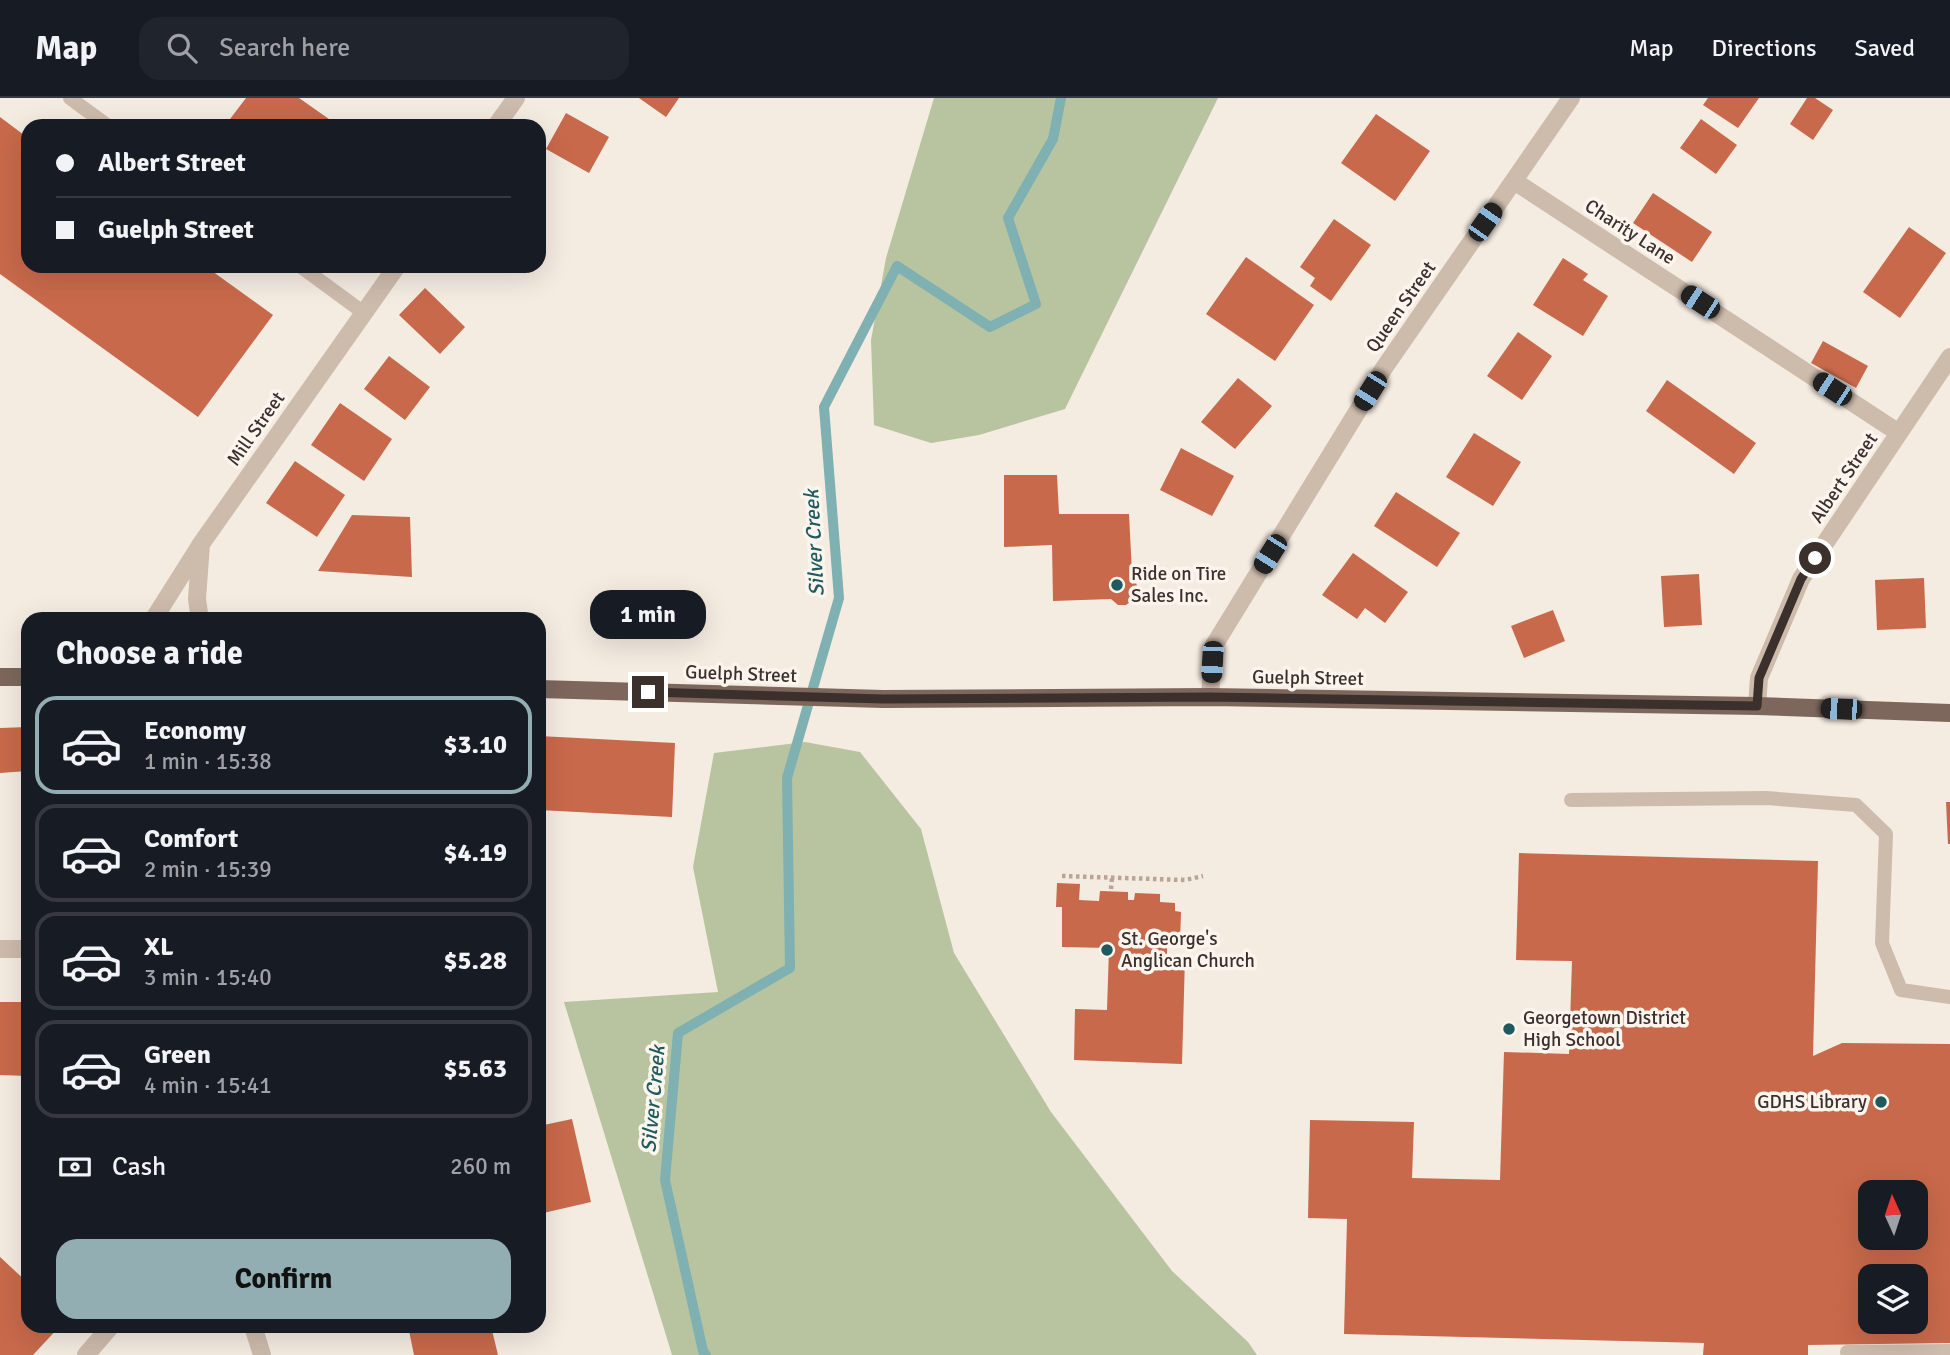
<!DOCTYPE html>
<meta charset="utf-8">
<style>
:root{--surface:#171b24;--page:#20242c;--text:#f1f3f6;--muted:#9ea1a6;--line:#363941;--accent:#92aeb2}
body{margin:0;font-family:Signika,sans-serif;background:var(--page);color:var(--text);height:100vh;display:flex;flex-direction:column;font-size:26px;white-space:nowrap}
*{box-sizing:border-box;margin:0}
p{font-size:23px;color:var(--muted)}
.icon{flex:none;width:38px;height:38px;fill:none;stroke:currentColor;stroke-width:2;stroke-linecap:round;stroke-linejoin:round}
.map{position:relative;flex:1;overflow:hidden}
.drawer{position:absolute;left:21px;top:514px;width:525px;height:721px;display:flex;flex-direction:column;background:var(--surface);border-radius:21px;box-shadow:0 7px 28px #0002}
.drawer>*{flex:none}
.top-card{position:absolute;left:21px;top:21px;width:525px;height:154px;border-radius:21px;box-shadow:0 7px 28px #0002;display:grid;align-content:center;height:154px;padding:0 35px;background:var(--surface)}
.needle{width:46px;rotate:357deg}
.controls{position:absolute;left:1858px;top:1082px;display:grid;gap:14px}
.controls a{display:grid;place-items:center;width:70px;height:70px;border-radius:14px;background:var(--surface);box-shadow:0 7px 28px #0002;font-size:35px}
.end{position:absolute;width:32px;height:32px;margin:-16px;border:9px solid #3b302b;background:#fff;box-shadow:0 0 0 4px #fff}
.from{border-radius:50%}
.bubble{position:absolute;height:49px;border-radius:21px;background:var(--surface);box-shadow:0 7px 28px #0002;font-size:23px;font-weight:700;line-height:49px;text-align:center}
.car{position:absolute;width:21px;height:42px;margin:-21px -10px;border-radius:9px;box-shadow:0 0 5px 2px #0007;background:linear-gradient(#222 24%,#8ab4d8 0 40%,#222 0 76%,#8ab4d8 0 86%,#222 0)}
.top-card b{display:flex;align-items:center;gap:24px;height:66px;font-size:26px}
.top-card b+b{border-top:2px solid var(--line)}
.top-card i{width:18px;height:18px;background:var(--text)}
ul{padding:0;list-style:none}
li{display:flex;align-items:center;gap:21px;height:98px;margin:0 14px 10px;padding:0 21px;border:4px solid var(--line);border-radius:21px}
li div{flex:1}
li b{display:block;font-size:26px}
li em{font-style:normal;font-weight:700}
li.current{border-color:var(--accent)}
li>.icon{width:63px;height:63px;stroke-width:1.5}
h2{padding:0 35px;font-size:32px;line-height:84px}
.pay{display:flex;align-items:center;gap:18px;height:77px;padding:0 35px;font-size:26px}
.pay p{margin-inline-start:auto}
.action{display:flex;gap:14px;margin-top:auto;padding:14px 35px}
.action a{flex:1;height:80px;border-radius:21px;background:var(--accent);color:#111;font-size:28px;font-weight:700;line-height:80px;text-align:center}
header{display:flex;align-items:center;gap:42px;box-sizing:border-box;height:98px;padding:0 35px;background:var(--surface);border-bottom:2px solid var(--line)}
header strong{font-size:33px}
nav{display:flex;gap:38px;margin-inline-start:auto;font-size:24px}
.search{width:490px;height:63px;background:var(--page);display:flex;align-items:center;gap:18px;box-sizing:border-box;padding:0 24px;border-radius:21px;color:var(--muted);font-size:26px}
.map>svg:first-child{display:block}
</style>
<header>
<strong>Map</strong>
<div class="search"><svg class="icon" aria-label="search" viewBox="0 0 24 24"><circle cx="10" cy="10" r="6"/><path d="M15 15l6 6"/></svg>Search here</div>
<nav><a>Map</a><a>Directions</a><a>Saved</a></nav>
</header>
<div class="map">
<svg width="1950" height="1257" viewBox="0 0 1950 1257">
<rect width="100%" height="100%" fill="#f4ebe1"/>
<path fill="#b8c4a0" d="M934 0H1218L1065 311 979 337 931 345 874 327 871 242 886 160Z
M805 644 860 654 921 731 954 855 1051 1014 1172 1173 1248 1244 1257 1257H672L564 904 718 894 693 769 714 655Z"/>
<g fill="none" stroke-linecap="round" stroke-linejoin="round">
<path stroke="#7fb0b2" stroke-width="10" d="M706 1257 703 1253 665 1082 678 935 790 870 787 680 839 500 824 309 897 168 990 229 1036 206 1008 120 1053 41 1061 0"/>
</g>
<path fill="#c8694b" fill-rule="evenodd" d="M246 0H299L339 28H232L227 25Z
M639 0H679L666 19Z
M1708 0H1759L1738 30 1703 7Z
M1807 0H1815L1833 12 1813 42 1790 26Z
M566 15 609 39 589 75 546 51Z
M1376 16 1430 53 1395 103 1341 65Z
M0 19 28 40V168H205L273 217 198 319 0 176Z
M1701 21 1737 47 1716 76 1680 50Z
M1653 95 1712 134 1692 164 1633 125Z
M1334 121 1371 147 1331 203 1310 188 1315 180 1300 169Z
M1909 129 1946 155 1900 220 1863 194Z
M1246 159 1314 207 1275 263 1206 216Z
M1563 160 1588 176 1583 182 1608 198 1583 238 1533 207Z
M425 190 465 229 440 256 399 217Z
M1518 234 1552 258 1522 302 1487 278Z
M1823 243 1868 268 1856 290 1811 265Z
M389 258 430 289 405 322 364 291Z
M1238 280 1272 308 1235 351 1201 324Z
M1667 282 1756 345 1734 376 1646 313Z
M340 305 392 341 364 383 311 347Z
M1474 335 1521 364 1493 408 1446 379Z
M1181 350 1234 378 1212 418 1160 392Z
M295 363 345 397 317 439 266 405Z
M1004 377H1057L1059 416H1129L1132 475 1138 490 1134 501 1126 507H1118L1111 501 1053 503 1052 447 1004 449Z
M1396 394 1460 435 1437 469 1374 428Z
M352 417 410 419 412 479 318 473Z
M1353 455 1408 494 1385 525 1365 510 1357 521 1322 497Z
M1699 476 1702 527 1664 529 1661 478Z
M1924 480 1926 530 1877 532 1875 482Z
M1553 512 1565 543 1524 560 1511 528Z
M28 629V673L0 675V630Z
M539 638 675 645 672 719 539 712Z
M1946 704H1950V746H1948Z
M24 740H28V793H26Z
M1519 755 1818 763 1813 958 1842 945 1950 946V1245L1808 1247V1257H1703L1704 1245 1344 1236 1347 1121 1308 1120 1310 1022 1414 1024 1412 1080 1500 1082 1504 954 1569 956 1572 863 1516 862ZM1871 1094H1916V1139H1871ZM1871 1178H1916V1223H1871Z
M1057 785 1080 786 1079 802 1099 803 1100 793 1128 794V802H1134L1135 795 1160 796V804L1175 805V813L1181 814 1180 846H1167V860H1185L1182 966 1074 962 1075 911 1107 912 1109 850 1062 849V809H1056Z
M0 904H28V978L0 977Z
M572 1021 591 1104 539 1116V1028Z
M0 1159 28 1185V1228H60L33 1257H0Z
M408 1228H491L498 1257H414Z"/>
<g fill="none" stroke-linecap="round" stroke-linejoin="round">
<path stroke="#b9a596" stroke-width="4.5" stroke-dasharray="3.5 3.5" stroke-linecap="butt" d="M1062 778 1185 782 1203 778
M1111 791 1112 779"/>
<path stroke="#cdbbac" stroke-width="14" d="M70 0 108 28
M300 168 364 215
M1571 702 1766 700 1856 707 1886 736 1882 845 1901 892 1950 899
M1847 1254 1950 1253"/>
<path stroke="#cdbbac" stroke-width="18" d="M1514 83 1899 335
M200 522 197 501 201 446
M1210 599 1213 549 1384 270 1571 0
M1757 608 1759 580 1801 481 1950 259
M0 851H28
M253 1228 262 1257
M86 1257 111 1228"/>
<path stroke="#cdbbac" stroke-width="18" d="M496 28 516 0
M153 522 201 446 397 168"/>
<path stroke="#7d675c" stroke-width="18" d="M0 579H28
M539 591 883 601 1210 599 1757 608 1950 615"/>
</g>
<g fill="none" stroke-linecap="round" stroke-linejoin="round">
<path stroke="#3b302b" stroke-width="9" d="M648 594 883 601 1210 599 1757 608 1759 580 1801 481 1815 460"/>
</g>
<g fill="#1f5a5e" stroke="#fbf5ee" stroke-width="2.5">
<circle cx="1117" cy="487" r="7"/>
<circle cx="1107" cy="852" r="7"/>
<circle cx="1509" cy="931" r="7"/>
<circle cx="1881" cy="1004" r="7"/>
</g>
<g text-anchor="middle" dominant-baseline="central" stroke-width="7" stroke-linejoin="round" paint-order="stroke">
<g font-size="19" fill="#3b302b" stroke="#fbf5ee">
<text transform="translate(1630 134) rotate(33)">Charity Lane</text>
<text transform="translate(1401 209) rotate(-55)">Queen Street</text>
<text transform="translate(256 331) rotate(-55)">Mill Street</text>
<text transform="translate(1844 380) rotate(-56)">Albert Street</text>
<text transform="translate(741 576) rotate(2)">Guelph Street</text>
<text transform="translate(1308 580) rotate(1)">Guelph Street</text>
</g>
<g font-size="19" fill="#3b302b" stroke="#fbf5ee" text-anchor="start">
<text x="1131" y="476">Ride on Tire<tspan x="1131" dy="22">Sales Inc.</tspan></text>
<text x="1121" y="841">St. George's<tspan x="1121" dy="22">Anglican Church</tspan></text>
<text x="1523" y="920">Georgetown District<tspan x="1523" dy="22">High School</tspan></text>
<text x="1867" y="1004" text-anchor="end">GDHS Library</text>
</g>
<g font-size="21" font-style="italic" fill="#1f5a5e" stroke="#fbf5ee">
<text transform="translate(814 445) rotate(-93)">Silver Creek</text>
<text transform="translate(653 1001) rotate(-85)">Silver Creek</text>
</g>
</g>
</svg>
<div class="controls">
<a><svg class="needle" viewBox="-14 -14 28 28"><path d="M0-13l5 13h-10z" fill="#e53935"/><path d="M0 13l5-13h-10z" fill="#9ea1a6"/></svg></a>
<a><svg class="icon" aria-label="layers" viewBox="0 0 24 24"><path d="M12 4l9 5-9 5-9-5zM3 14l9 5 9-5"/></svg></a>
</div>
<i class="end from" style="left:1815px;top:460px"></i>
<i class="end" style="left:648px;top:594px"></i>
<div class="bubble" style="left:590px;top:492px;width:116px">1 min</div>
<i class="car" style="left:1485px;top:124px;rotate:35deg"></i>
<i class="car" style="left:1700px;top:204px;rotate:303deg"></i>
<i class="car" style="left:1832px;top:291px;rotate:303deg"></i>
<i class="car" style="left:1370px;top:293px;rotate:212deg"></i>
<i class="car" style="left:1270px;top:456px;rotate:212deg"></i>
<i class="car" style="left:1212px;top:564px;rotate:183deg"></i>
<i class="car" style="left:1841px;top:611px;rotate:272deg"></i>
<div class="top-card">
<b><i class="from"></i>Albert Street</b>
<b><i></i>Guelph Street</b>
</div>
<section class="drawer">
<h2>Choose a ride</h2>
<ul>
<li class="current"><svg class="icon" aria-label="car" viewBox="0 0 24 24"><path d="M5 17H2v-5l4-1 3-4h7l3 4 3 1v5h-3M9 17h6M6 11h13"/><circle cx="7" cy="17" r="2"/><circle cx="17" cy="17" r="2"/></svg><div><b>Economy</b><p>1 min · 15:38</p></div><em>$3.10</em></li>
<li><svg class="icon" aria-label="car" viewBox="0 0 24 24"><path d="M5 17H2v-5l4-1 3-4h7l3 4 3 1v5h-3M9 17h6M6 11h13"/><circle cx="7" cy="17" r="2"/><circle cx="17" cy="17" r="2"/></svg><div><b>Comfort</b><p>2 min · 15:39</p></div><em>$4.19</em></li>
<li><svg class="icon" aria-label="car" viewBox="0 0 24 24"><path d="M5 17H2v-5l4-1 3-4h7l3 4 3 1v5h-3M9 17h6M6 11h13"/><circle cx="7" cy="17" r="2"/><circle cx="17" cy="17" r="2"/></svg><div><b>XL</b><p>3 min · 15:40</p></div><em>$5.28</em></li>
<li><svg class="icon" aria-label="car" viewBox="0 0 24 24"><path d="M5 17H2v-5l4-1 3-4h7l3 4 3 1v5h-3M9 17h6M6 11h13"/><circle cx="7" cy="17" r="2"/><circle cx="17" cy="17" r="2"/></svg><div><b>Green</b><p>4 min · 15:41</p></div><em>$5.63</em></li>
</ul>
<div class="pay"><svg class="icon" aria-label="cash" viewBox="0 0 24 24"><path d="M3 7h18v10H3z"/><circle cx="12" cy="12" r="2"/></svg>Cash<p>260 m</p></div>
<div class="action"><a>Confirm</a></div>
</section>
</div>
